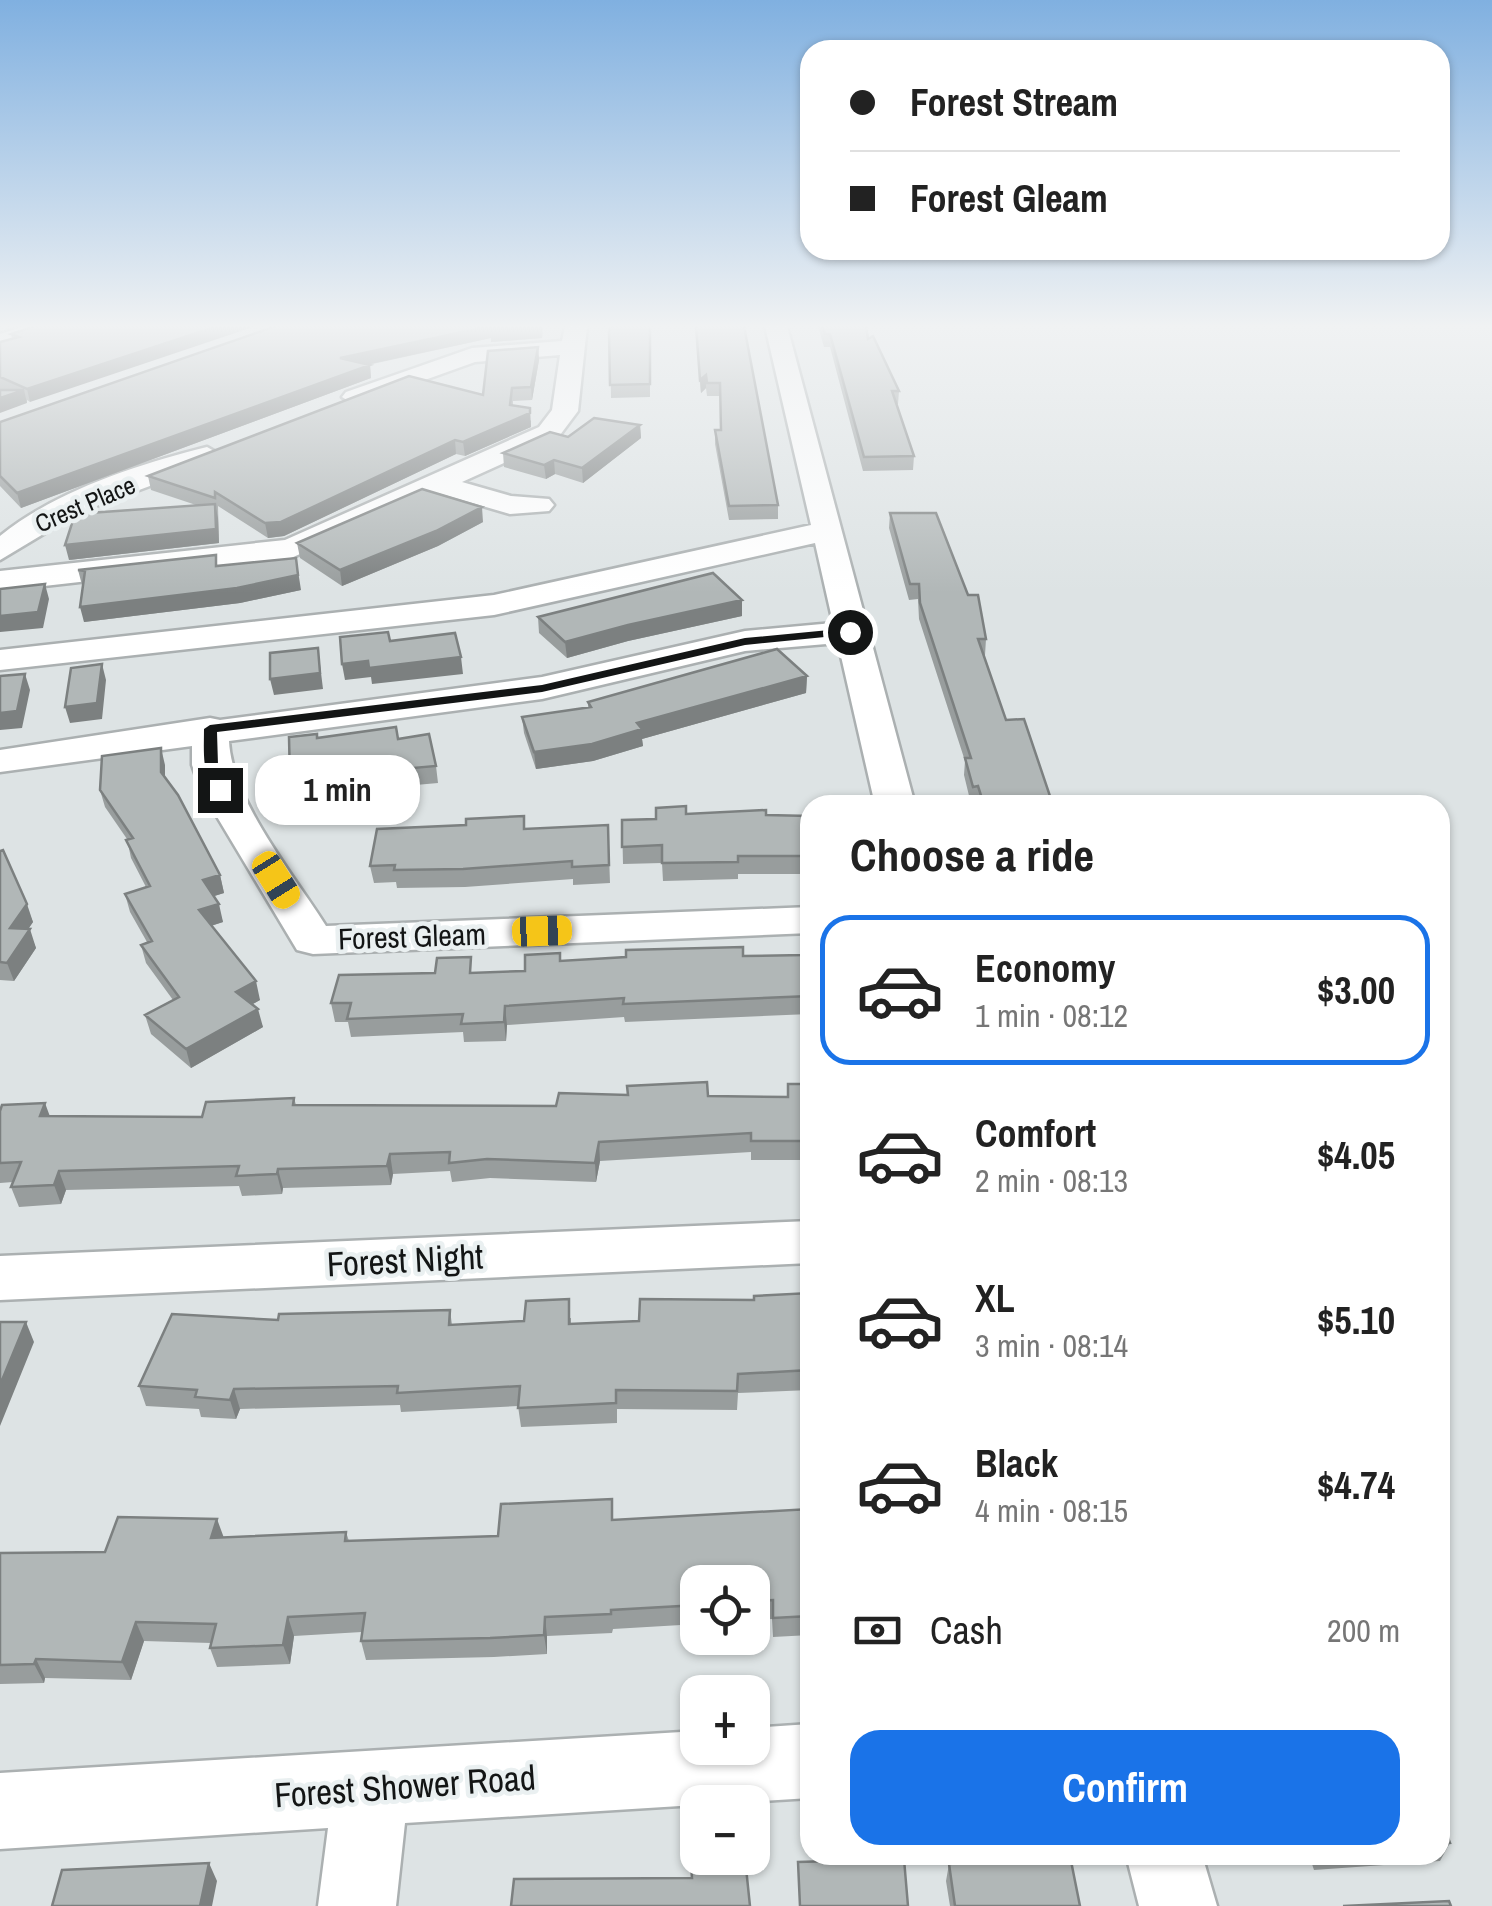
<!DOCTYPE html>
<meta charset="utf-8">
<style>
:root{--surface:#fff;--page:#f2f2f2;--text:#222;--muted:#767676;--line:#e0e0e0;--accent:#1a73e8}
body{margin:0;font-family:"Archivo Narrow",sans-serif;background:var(--page);color:var(--text);height:100vh;display:flex;flex-direction:column;font-size:38px;white-space:nowrap}
*{box-sizing:border-box;margin:0}
p{font-size:32px;color:var(--muted)}
.icon{flex:none;width:55px;height:55px;fill:none;stroke:currentColor;stroke-width:2;stroke-linecap:round;stroke-linejoin:round}
.map{position:relative;flex:1;overflow:hidden}
.details{position:absolute;left:800px;top:795px;width:650px;height:1070px;display:flex;flex-direction:column;background:var(--surface);border-radius:30px;box-shadow:0 2px 8px #0004}
.details>*{flex:none}
.guide{position:absolute;left:800px;top:40px;width:650px;height:220px;border-radius:30px;box-shadow:0 2px 8px #0004;display:grid;align-content:center;height:220px;padding:0 50px;background:var(--surface)}
.tools{position:absolute;left:680px;top:1565px;display:grid;gap:20px}
.tools a{display:grid;place-items:center;width:90px;height:90px;border-radius:20px;background:var(--surface);box-shadow:0 2px 8px #0004;font-size:50px}
.end{position:absolute;width:45px;height:45px;margin:-22px;border:12px solid #131515;background:#fff;box-shadow:0 0 0 5px #fff}
.from{border-radius:50%}
.bubble{position:absolute;height:70px;border-radius:30px;background:var(--surface);box-shadow:0 2px 8px #0004;font-size:32px;font-weight:700;line-height:70px;text-align:center}
.car{position:absolute;width:30px;height:60px;margin:-30px -15px;border-radius:12px;box-shadow:0 0 8px 2px #0007;background:linear-gradient(#f5c518 24%,#345 0 40%,#f5c518 0 76%,#345 0 86%,#f5c518 0)}
.guide b{display:flex;align-items:center;gap:35px;height:95px;font-size:38px}
.guide b+b{border-top:2px solid var(--line)}
.guide i{width:25px;height:25px;background:var(--text)}
ul{padding:0;list-style:none}
li{display:flex;align-items:center;gap:30px;height:150px;margin:0 20px 15px;padding:0 30px;border:5px solid transparent;border-radius:30px}
li div{flex:1}
li b{display:block;font-size:38px}
li em{font-style:normal;font-weight:700}
li.selected{border-color:var(--accent)}
li>.icon{width:90px;height:90px;stroke-width:1.5}
h2{padding:0 50px;font-size:45px;line-height:120px}
.pay{display:flex;align-items:center;gap:25px;height:110px;padding:0 50px;font-size:38px}
.pay p{margin-inline-start:auto}
.button{display:flex;gap:20px;margin-top:auto;padding:20px 50px}
.button a{flex:1;height:115px;border-radius:30px;background:var(--accent);color:#fff;font-size:40px;font-weight:700;line-height:115px;text-align:center}
.map>svg:first-child{display:block}
</style>
<div class="map">
<svg width="1492" height="1906" viewBox="0 0 1492 1906">
<rect width="100%" height="100%" fill="#dde3e4"/>
<g fill="none" stroke-linecap="round" stroke-linejoin="round">
<g stroke="#abb0b1" stroke-width="5">
<path id="minor" d="M25 326H60L0 348V334Z
M565 326H587L578 411 557 439 462 482 511 496 549 499 554 505 549 511 510 514 438 493 291 558 0 591V571L285 540 539 427 552 410 560 355 475 362 355 405 342 397 346 392 472 348 562 341Z
M765 326H787L915 805H875L838 643 745 651 542 699 229 741C232 801 294 875 326 926L810 907V933L313 954 297 950 201 790 192 765V746L0 772V750L210 718 220 720 542 677 745 631 833 623 815 543 494 615 0 670V650L494 595 811 525Z
M207 447 221 455 217 461 80 512 0 560V536C55 491 139 464 207 447Z
M810 1221V1263L0 1300V1256Z
M810 1724V1798L405 1823 396 1906H318L328 1828 0 1849V1773L698 1731V1748H752V1728Z
M1126 1855H1202L1217 1906H1139Z"/>
</g>
<use href="#minor" fill="#fff" fill-rule="evenodd"/>
</g>
<path fill="#989d9d" d="M35 326 30 402 27 400V403L0 389V342L12 338 11 334Z
M276 326H542L543 333 542 338 491 342V338L368 365H370L371 378 21 508 0 486V422Z
M610 326H650V397L611 398Z
M695 326H744L778 505V519L729 520 715 444V430H720V396H707L706 388 701 393Z
M818 326H866L868 339 899 391 898 404H896L914 456 913 470 863 471 830 347H824Z
M538 347 539 360 532 400 513 401V405L531 421V427L465 456 456 454 284 536 268 538 218 506 219 543 69 560 196 505 151 490 148 476 483 395Z
M640 425 641 438 583 483 555 474 546 479 504 467 503 453 568 437Z
M890 513 986 639 985 655H983L1006 720 1053 805 971 804 964 775 965 761 919 619 918 599 909 600 889 528Z
M483 522 438 546 342 586 300 558 297 543Z
M219 566 301 590 240 603 84 622 82 585 78 570Z
M742 600V616L628 641 567 658 539 633 538 617Z
M807 676 806 693 642 739 643 746 593 761 536 769 524 733 522 717 588 708V702Z
M318 738 398 739 436 766 438 783 293 796 290 779Z
M165 765V778L220 875 224 893 214 896 223 922 211 926 260 1000 252 1004 263 1027 191 1068 151 1034 145 1015 173 1000 146 963 141 945 147 942 130 912 125 894 146 887 131 858 127 839 105 807 100 790Z
M686 814 810 816V874H738V879L663 881 662 863 623 864 622 820 656 819Z
M608 825 610 883 573 885V879L465 887 397 888 396 882 374 883 370 866 525 829Z
M0 851 33 922 28 929 36 948 14 981 0 980Z
M804 949H810V1016V1014L625 1022 624 1017 507 1025 506 1041 464 1042 463 1032 351 1037 348 1022H335L331 1003 473 973 525 971 560 961 803 955Z
M810 1084V1160H751V1152L600 1161 596 1182 490 1178 452 1182 450 1171 393 1174 391 1185 283 1188 282 1194 242 1196 239 1186 66 1190 61 1204 19 1207 11 1187 13 1182 0 1183V1111L49 1116 202 1117 294 1098 296 1105 556 1106 628 1095 788 1097Z
M810 1293V1390L738 1393 737 1410 617 1409V1423L521 1427 518 1406 401 1412 400 1405 240 1409 236 1419 201 1417 199 1409 146 1406 139 1386 278 1320 450 1310 452 1325 571 1318V1324L639 1321 754 1300Z
M810 1509V1635L773 1637 772 1619 752 1620V1582H698V1624L613 1629 612 1633 547 1636V1654L494 1657 366 1660 361 1641 362 1632 294 1636 290 1664 217 1667 210 1648 211 1643 144 1641 131 1680 45 1678 44 1683 0 1684V1553L105 1552 223 1537 346 1532 349 1541 498 1536 614 1520Z
M1440 1816 1450 1843 1440 1861 1314 1870 1309 1855H1440Z
M949 1864 1080 1906H950L946 1881Z"/>
<path fill="#7c8080" d="M218 326H256L30 402 27 389Z
M491 326V329L542 326V338L491 342V338L342 370 340 358Z
M538 347 539 360 532 400 531 387Z
M370 365 371 378 21 508 17 493Z
M706 375V388L701 393 700 380Z
M24 390 27 403 0 413V398Z
M530 408 531 427 465 456 463 442Z
M640 425 641 438 583 483 582 468Z
M455 440 456 454 284 536 268 538 265 523Z
M554 460 555 474 546 479 544 465Z
M215 504 218 518 219 543 69 560 65 545Z
M482 507 483 522 438 546 342 586 340 570Z
M296 558 301 590 240 603 84 622 80 607Z
M45 584 49 599 43 628 0 632V616Z
M742 600V616L628 641 567 658 565 642 628 625Z
M318 648 323 689 274 695 270 679Z
M461 657 463 674 372 684 371 677 345 680 342 664 368 661Z
M102 664 106 680 102 719 70 723 65 707Z
M25 674 30 690 22 728 0 730V713Z
M807 676 806 693 642 739 643 746 593 761 536 769 534 752Z
M161 748 165 765V789L161 772Z
M220 875 224 893 208 898 203 880Z
M27 904 33 922 16 947 10 928Z
M219 904 223 922 204 928 199 910Z
M30 929 36 948 14 981 7 963Z
M256 981 260 1000 241 1011 236 992Z
M505 1006 507 1025 506 1041 504 1022Z
M258 1009 263 1027 191 1068 186 1049Z
M45 1103 52 1122 40 1116Z
M599 1142 600 1161 596 1182 595 1163Z
M390 1154 393 1174 391 1185 387 1166Z
M278 1169 283 1188 282 1194 277 1174Z
M59 1171 66 1190 61 1204 54 1185Z
M26 1322 34 1342 0 1426V1385Z
M234 1389 240 1409 236 1419 230 1400Z
M217 1519 224 1538H211Z
M288 1617 294 1636 290 1664 283 1645Z
M545 1617 547 1636V1654L544 1635Z
M136 1622 144 1641 131 1680 122 1662Z
M36 1659 45 1678 44 1683 34 1664Z
M209 1863 217 1881 212 1906H200Z"/>
<path fill="#b1b7b7" stroke="#7c8080" stroke-width="2.5" d="M35 326H218L27 389 0 377V342L19 337 11 334Z
M276 326H491L340 358 370 365 17 493 0 476V422Z
M491 326H541L490 329Z
M611 326H650V384L610 385 609 331Z
M696 326H744L778 505 729 506 715 430H721L720 383H707L706 375 700 380Z
M822 326H866L868 339 873 336 899 391H892L914 456 864 457 830 334H825Z
M538 347 531 387 512 388 510 405 530 408V413L463 442 455 440 281 522 265 523 215 492V498L148 476 409 376 483 395 488 351Z
M0 390H24L0 398Z
M594 418 640 425 582 468 554 460 544 465 503 453 550 432 568 437Z
M422 489 482 507 436 531 340 570 297 543Z
M215 504 216 529 65 545 75 514Z
M890 513H936L968 595H978L986 639H978L1006 720 1024 719 1053 805H984L978 786 973 787 965 758H971L920 603 919 584H910Z
M216 555V566L296 558 298 575 237 588 80 607 85 571 78 570Z
M713 573 742 600 628 625 565 642 538 617Z
M45 584 38 612 0 616V589Z
M388 632 390 641 455 633 461 657 369 668 368 661 342 664 340 637Z
M318 648 320 673 270 679V653Z
M777 649 807 676 637 723 642 729 592 744 534 752 522 717 591 707 588 702Z
M102 664 97 703 65 707 71 668Z
M25 674 17 711 0 713V676Z
M396 727 398 739 429 734 436 766 290 779 289 737 317 734V738Z
M161 748V772L178 795 220 875 203 880 219 904 199 910 256 981 236 992 258 1009 186 1049 145 1015 179 997 141 945 152 941 125 894 150 886 126 840 133 838 100 790 102 756Z
M686 806V814L766 810V815L810 816V856H738V862L662 863V845L622 847V820L656 819V808Z
M524 816V829L608 825 609 865 572 867V861L463 869 394 870 395 865 370 866 377 829 466 825V819Z
M3 850 27 904 10 928 30 929 7 963 0 962V851Z
M743 947V956L804 955V949H810V996L623 1004 624 998 505 1006 504 1022 461 1024 463 1014 347 1019 351 1003H331L339 975 435 973 437 958 471 957 470 973 525 971V955L560 953V961L626 957V950Z
M707 1082 708 1096 788 1097V1084H810V1141H751V1133L599 1142 595 1163 487 1159 449 1163 450 1152 390 1154 387 1166 278 1169 277 1174 236 1176 239 1166 59 1171 54 1185 11 1187 21 1162 0 1163V1111L2 1105 45 1103 40 1116 202 1117 206 1102 294 1098 293 1105 556 1106 559 1093 628 1095 627 1086Z
M810 1293V1370L738 1374 737 1391 616 1390V1403L518 1408 520 1386 397 1393 398 1386 234 1389 230 1400 195 1397 197 1390 139 1386 172 1314 278 1320 279 1314 450 1310 449 1325 524 1321 526 1301 569 1299V1324L639 1321 640 1299 754 1300V1296Z
M0 1322H26L0 1385Z
M612 1499V1520L810 1509V1616L773 1618V1600L752 1601V1582H698V1605L611 1610V1614L545 1617 544 1635 490 1638 361 1641 365 1613 288 1617 283 1645 210 1648 216 1624 136 1622 122 1662 36 1659 34 1664 0 1665V1553L105 1552 118 1517 217 1519 211 1538 346 1532 345 1541 498 1536 501 1504Z
M1440 1816 1450 1843 1440 1844Z
M1070 1856 1080 1906H955L949 1864Z
M745 1858 750 1906H511L514 1879 692 1878 691 1864Z
M904 1859 908 1906H800L798 1862Z
M209 1863 200 1906H52L62 1870Z
M1449 1901 1451 1906H1343Z"/>
<linearGradient id="sky" x2="0" y2="1"><stop stop-color="#80b0e0"/><stop offset="0.55" stop-color="#f0f2f3"/><stop offset="1" stop-color="#f0f2f3" stop-opacity="0"/></linearGradient>
<rect width="1492" height="593" fill="url(#sky)"/>
<path fill="#131515" d="M850 628 855 634 745 645 542 692 217 732 218 765 228 790 220 794C201 782 204 751 204 729L210 725 542 685 745 638Z"/>
<g text-anchor="middle" dominant-baseline="central" stroke-width="9" stroke-linejoin="round" paint-order="stroke">
<g font-size="25" fill="#131515" stroke="#eaf0f1">
<text transform="translate(85 504) rotate(-23)">Crest Place</text>
</g>
<g font-size="30" fill="#131515" stroke="#eaf0f1">
<text transform="translate(412 936) rotate(-2)">Forest Gleam</text>
</g>
<g font-size="35" fill="#131515" stroke="#eaf0f1">
<text transform="translate(405 1260) rotate(-3)">Forest Night</text>
<text transform="translate(405 1786) rotate(-4)">Forest Shower Road</text>
</g>
</g>
</svg>
<div class="tools">
<a><svg class="icon" aria-label="locate" viewBox="0 0 24 24"><circle cx="12" cy="12" r="6"/><path d="M12 2v4M12 18v4M2 12h4M18 12h4"/></svg></a>
<a>+</a>
<a>−</a>
</div>
<i class="end from" style="left:850px;top:632px"></i>
<i class="end" style="left:220px;top:790px"></i>
<div class="bubble" style="left:255px;top:755px;width:165px">1 min</div>
<i class="car" style="left:276px;top:880px;rotate:148deg"></i>
<i class="car" style="left:542px;top:931px;rotate:88deg"></i>
<div class="guide">
<b><i class="from"></i>Forest Stream</b>
<b><i></i>Forest Gleam</b>
</div>
<section class="details">
<h2>Choose a ride</h2>
<ul>
<li class="selected"><svg class="icon" aria-label="car" viewBox="0 0 24 24"><path d="M5 17H2v-5l4-1 3-4h7l3 4 3 1v5h-3M9 17h6M6 11h13"/><circle cx="7" cy="17" r="2"/><circle cx="17" cy="17" r="2"/></svg><div><b>Economy</b><p>1 min · 08:12</p></div><em>$3.00</em></li>
<li><svg class="icon" aria-label="car" viewBox="0 0 24 24"><path d="M5 17H2v-5l4-1 3-4h7l3 4 3 1v5h-3M9 17h6M6 11h13"/><circle cx="7" cy="17" r="2"/><circle cx="17" cy="17" r="2"/></svg><div><b>Comfort</b><p>2 min · 08:13</p></div><em>$4.05</em></li>
<li><svg class="icon" aria-label="car" viewBox="0 0 24 24"><path d="M5 17H2v-5l4-1 3-4h7l3 4 3 1v5h-3M9 17h6M6 11h13"/><circle cx="7" cy="17" r="2"/><circle cx="17" cy="17" r="2"/></svg><div><b>XL</b><p>3 min · 08:14</p></div><em>$5.10</em></li>
<li><svg class="icon" aria-label="car" viewBox="0 0 24 24"><path d="M5 17H2v-5l4-1 3-4h7l3 4 3 1v5h-3M9 17h6M6 11h13"/><circle cx="7" cy="17" r="2"/><circle cx="17" cy="17" r="2"/></svg><div><b>Black</b><p>4 min · 08:15</p></div><em>$4.74</em></li>
</ul>
<div class="pay"><svg class="icon" aria-label="cash" viewBox="0 0 24 24"><path d="M3 7h18v10H3z"/><circle cx="12" cy="12" r="2"/></svg>Cash<p>200 m</p></div>
<div class="button"><a>Confirm</a></div>
</section>
</div>
